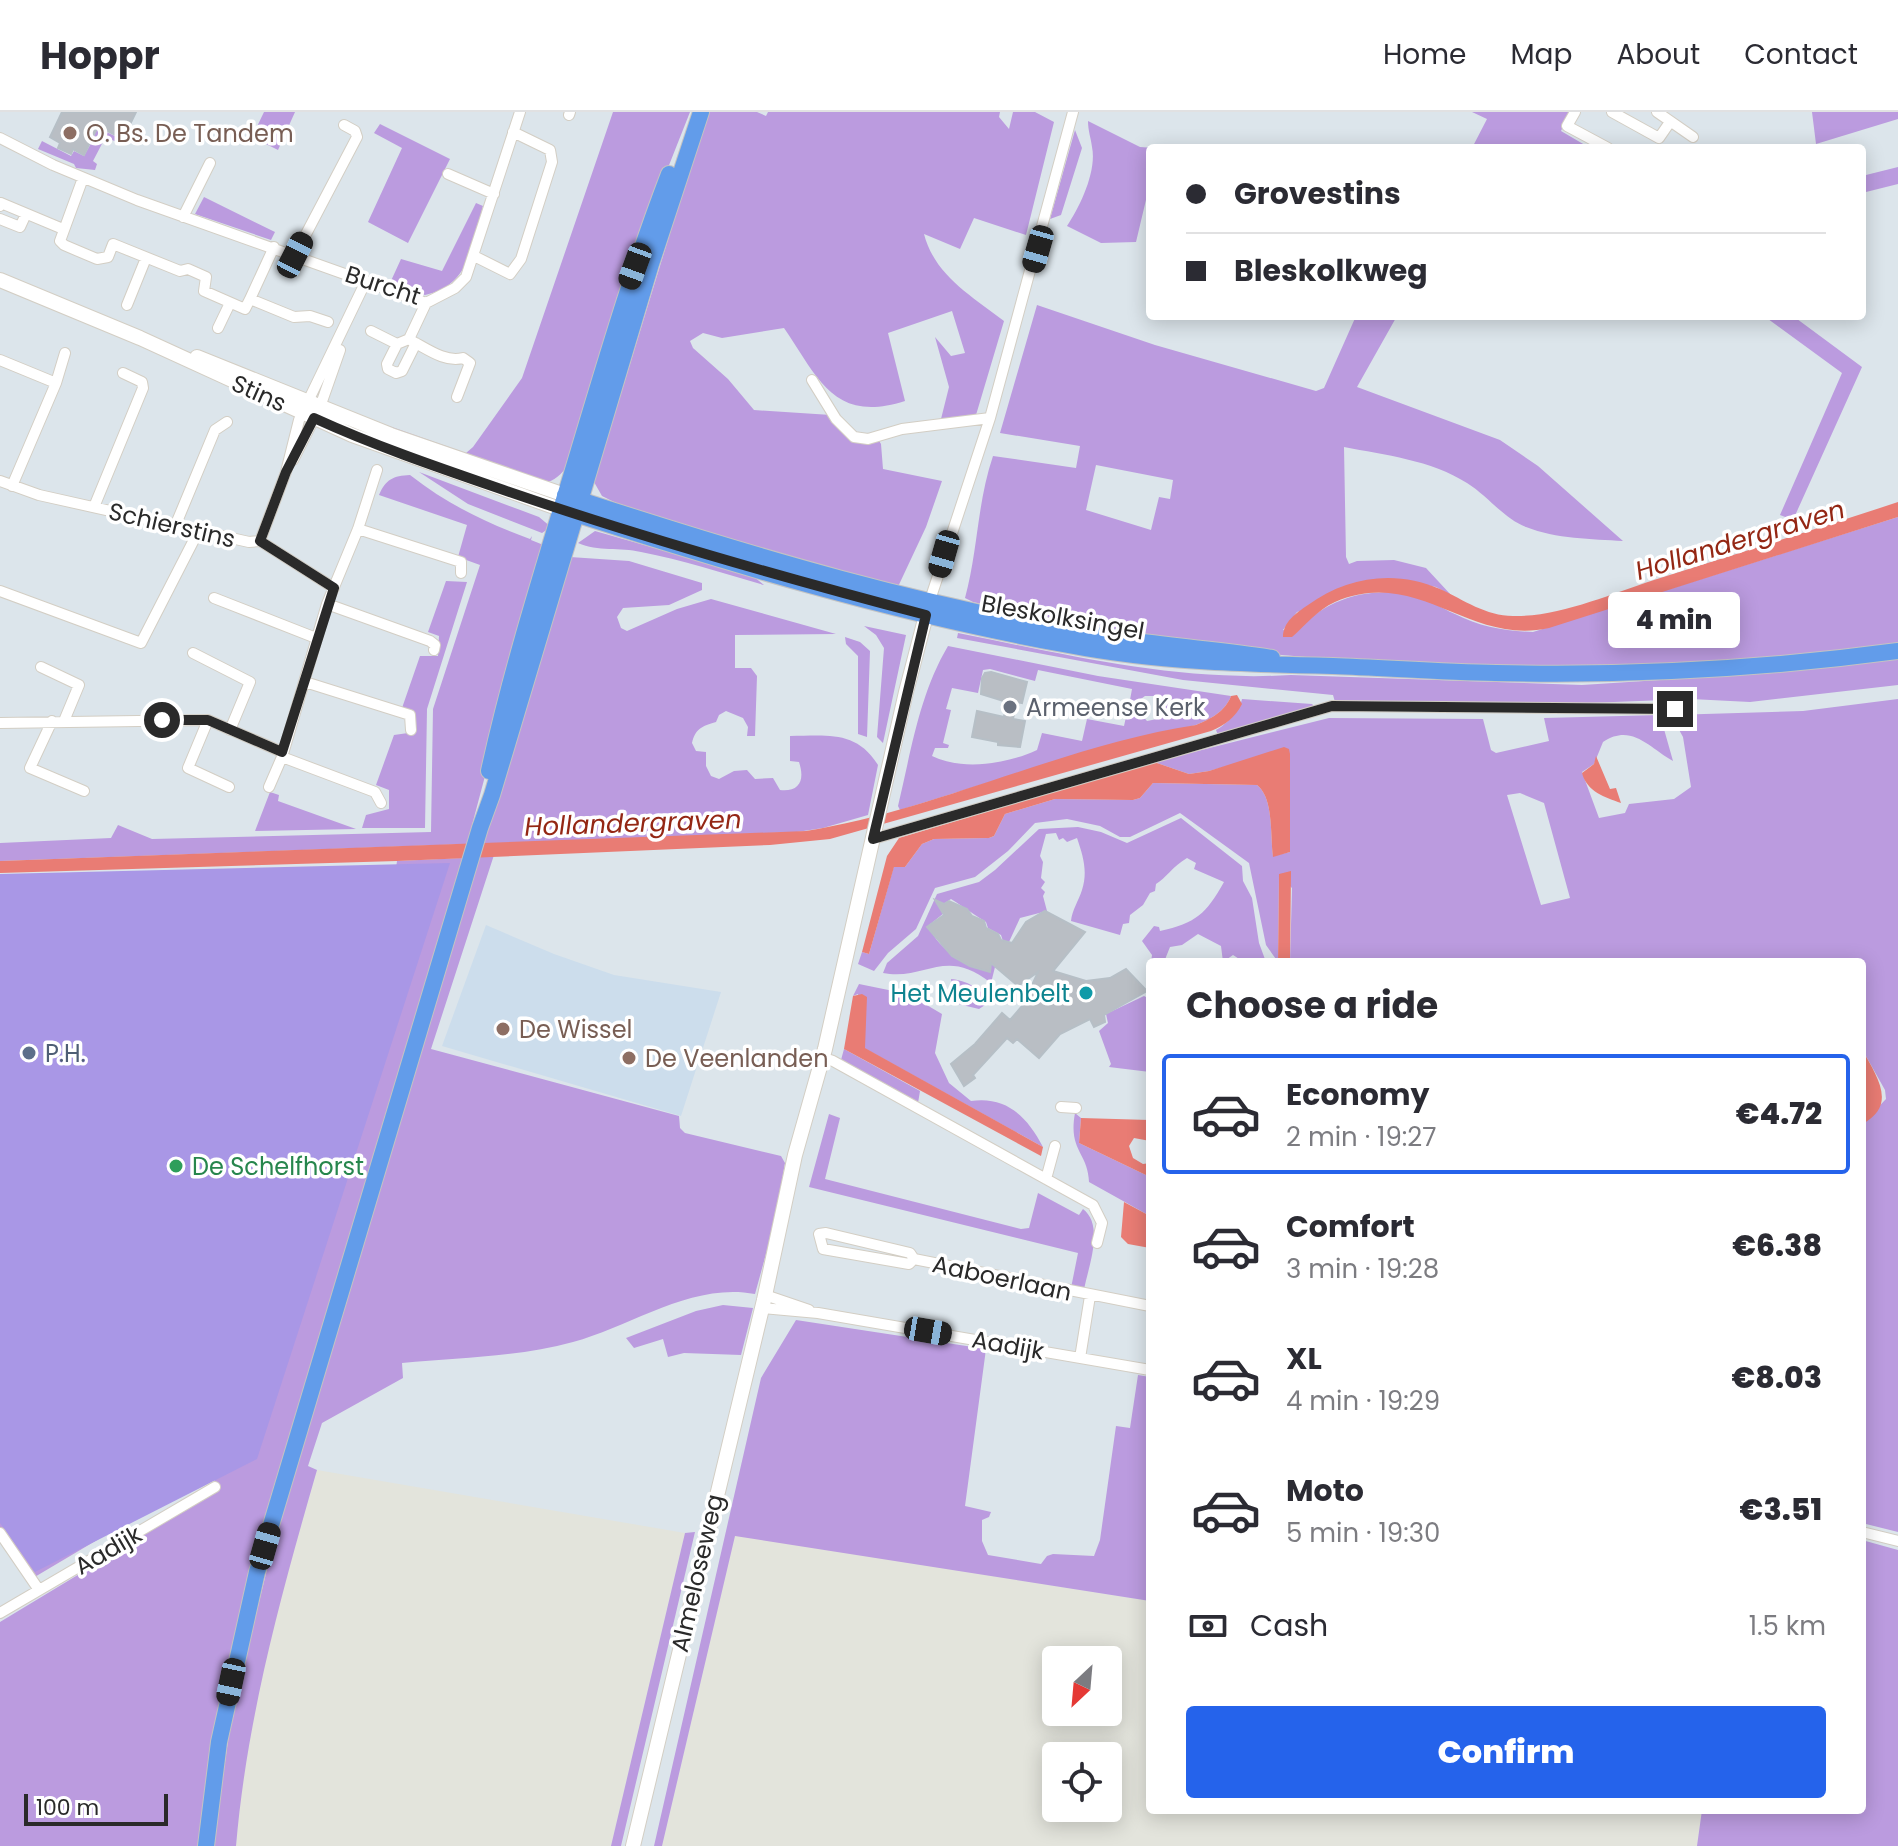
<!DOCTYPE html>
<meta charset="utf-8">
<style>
:root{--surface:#fff;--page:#f7f7f7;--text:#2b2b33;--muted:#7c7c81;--line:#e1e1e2;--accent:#2563eb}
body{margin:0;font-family:Poppins,sans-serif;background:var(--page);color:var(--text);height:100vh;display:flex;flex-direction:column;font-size:30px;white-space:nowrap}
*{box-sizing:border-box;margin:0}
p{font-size:26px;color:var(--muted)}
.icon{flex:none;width:44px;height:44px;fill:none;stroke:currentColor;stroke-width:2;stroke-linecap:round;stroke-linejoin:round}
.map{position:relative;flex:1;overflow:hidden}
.details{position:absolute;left:1146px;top:846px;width:720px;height:856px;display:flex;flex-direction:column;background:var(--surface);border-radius:8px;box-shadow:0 4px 20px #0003}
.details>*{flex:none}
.hud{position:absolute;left:1146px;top:32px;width:720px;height:176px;border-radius:8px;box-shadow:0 4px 20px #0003;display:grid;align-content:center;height:176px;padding:0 40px;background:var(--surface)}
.needle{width:52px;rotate:206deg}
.controls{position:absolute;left:1042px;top:1534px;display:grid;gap:16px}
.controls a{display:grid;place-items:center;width:80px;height:80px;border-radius:8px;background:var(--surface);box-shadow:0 4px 20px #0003;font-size:40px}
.scale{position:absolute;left:24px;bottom:20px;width:144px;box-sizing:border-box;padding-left:8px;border:4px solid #2a2a2a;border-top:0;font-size:22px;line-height:28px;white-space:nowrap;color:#2a2a2a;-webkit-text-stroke:6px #fff;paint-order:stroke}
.end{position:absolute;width:36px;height:36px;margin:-18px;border:10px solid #2a2a2a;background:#fff;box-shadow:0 0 0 4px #fff}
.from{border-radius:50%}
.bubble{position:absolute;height:56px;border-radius:8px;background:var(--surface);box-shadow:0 4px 20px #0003;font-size:26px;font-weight:800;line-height:56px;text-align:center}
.car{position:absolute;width:24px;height:48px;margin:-24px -12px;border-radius:10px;box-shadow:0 0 6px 2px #0007;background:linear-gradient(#222 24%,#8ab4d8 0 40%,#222 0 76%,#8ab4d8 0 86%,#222 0)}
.hud b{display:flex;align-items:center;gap:28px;height:76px;font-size:30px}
.hud b+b{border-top:2px solid var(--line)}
.hud i{width:20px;height:20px;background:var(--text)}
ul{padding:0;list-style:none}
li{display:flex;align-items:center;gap:24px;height:120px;margin:0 16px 12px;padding:0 24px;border:4px solid transparent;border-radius:8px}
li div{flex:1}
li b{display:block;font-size:30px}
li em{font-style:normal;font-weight:800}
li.selected{border-color:var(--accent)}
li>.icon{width:72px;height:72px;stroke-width:1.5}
h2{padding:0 40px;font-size:36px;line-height:96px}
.pay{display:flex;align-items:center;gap:20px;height:88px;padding:0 40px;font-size:30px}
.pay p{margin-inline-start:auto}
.action{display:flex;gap:16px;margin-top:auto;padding:16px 40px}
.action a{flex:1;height:92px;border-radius:8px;background:var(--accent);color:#fff;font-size:32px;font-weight:800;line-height:92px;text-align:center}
header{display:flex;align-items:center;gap:48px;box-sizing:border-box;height:112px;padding:0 40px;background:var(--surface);border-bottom:2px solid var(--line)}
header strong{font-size:38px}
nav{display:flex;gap:44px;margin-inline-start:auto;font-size:28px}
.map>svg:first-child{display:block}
</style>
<header>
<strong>Hoppr</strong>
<nav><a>Home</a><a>Map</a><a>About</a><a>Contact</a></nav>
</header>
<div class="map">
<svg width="1898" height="1734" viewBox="0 0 1898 1734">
<rect width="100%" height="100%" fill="#dce5eb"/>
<path fill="#e3e4dc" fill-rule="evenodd" d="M317 1358 685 1421 611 1734H236L240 1684 260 1568 275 1504Z
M735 1423 1150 1489V1698H1702L1697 1734H662ZM1056 1548H1108V1600H1056ZM1056 1644H1108V1696H1056Z"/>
<path fill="#ccddec" d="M486 813 554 842 614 863 721 880 681 1004 442 934Z"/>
<path fill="#bb9bdf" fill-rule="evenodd" d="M264 0H295L278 38 252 25Z
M613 0H690L617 185 566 356C558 366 550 372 537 371L349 300 466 341 473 335 522 266Z
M707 0H757L766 4 768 0H1000L999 5 1009 17 1013 0H1035L1054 10 1026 123 974 106 960 137 924 122C935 164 972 184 1004 209L976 303 941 307 949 275 935 225 951 244 965 241 952 199 888 221 905 289C833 312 818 265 784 216L722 226 703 221 690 229 693 236 728 267 754 298 831 303 852 325 875 322 881 332 883 357 942 369 926 415 896 479 616 391 602 384 594 370Z
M1472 0H1570L1561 19 1590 36H1472L1487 7Z
M1812 0H1898V7L1816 32Z
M1088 9 1140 35 1154 36H1150V71L1136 130 1101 131 1067 114C1080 95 1097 59 1092 35 1091 26 1088 19 1088 9Z
M88 11 121 27 115 29 105 26 93 49 97 52 95 58 76 56 74 52 38 37 42 29 71 44 74 39 84 44 95 24 85 18Z
M380 12 450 47 408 131 368 110 402 36 374 21Z
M1075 18 1082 36 1061 103 1050 107Z
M1898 55V72L1862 81V64Z
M204 85 275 120 271 128 195 102Z
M476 91 483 94C472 132 471 173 425 183L390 171 401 147 442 159Z
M1037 193 1155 233 1316 279 1324 276 1356 204H1397L1357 275 1500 328 1538 354 1623 429C1592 427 1556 427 1526 415 1503 406 1488 384 1467 371 1431 348 1385 343 1344 335L1346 445 1349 452 1357 449 1394 448 1426 456 1451 483 1436 475 1399 467 1297 500 1283 518 1296 521C1324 486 1372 473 1415 484 1429 487 1441 496 1455 502 1480 515 1505 519 1533 520L1898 405V534L1720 550 1524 556 1354 549 1258 541 1100 519 973 490 965 486C978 439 977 391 993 344L1076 356 1080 334 1000 321ZM1096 353 1173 368 1170 387 1159 385 1151 418 1086 398Z
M1764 204H1793L1862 255 1793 408 1780 403 1842 261Z
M419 360 539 405 551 415 542 421 468 392Z
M410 363C447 392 486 411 530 427L532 424 531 428 546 434 467 732 0 749V731L111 726 118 713 152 727 431 720 433 597 480 453 458 445 467 413 379 383C386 367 393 364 410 363Z
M595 419 753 464 764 473C723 461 682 448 641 440 620 435 598 440 578 431Z
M570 445 629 449 702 471V478L669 493 623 496 617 505 621 516 627 519 677 497 711 487 836 522 735 523V556H751L757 564 755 624H747L748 615 743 606 726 599 719 603 716 610C702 614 695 617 692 631L696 639 706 640V654L711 664 719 667 734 659 747 658 755 667 773 666 780 678C800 680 805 668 799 650L790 649V624C827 624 856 618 878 653L868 703 823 716 797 720 483 732 501 667 513 640Z
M446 469 467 470 427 597 425 716H362L366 703 389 697V678L376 673 394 623 415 620 402 596 420 544H438L439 524 428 520Z
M864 514 906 523 883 631 877 625 884 536 876 523Z
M958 521C1068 543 1178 570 1291 563L1582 573 1722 564 1898 547V573L1750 590 1691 587 1514 594 1335 590 1333 583 1183 568 957 526Z
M845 525 860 530 870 539 867 625 858 622V544L846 532Z
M948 534 1098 564 1231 584C1225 600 1210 607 1196 613L1093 638 900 698 898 694C911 640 919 583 948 534ZM990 557 1035 569 1038 558 1132 577 1130 588 1138 589 1145 584H1154L1162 592V600L1157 607 1147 609 1137 597 1128 596 1124 614 1087 607 1082 629 1042 621 1037 638C1007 652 962 659 932 644L935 636H948L949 633 943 631 951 598 946 597 952 576 978 581 983 558Z
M1242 587 1312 592 1316 596 1218 623 1216 618C1226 613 1240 598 1242 587Z
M1898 587V1420L1862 1411V1012L1886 987 1885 978 1862 937V850H1290L1292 776 1279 763 1278 850 1266 833 1249 751 1180 701 1130 725H1120L1100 714 1067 707 1035 711 1008 739 975 765 935 776 916 817 888 841 874 859 858 852 862 840 869 842 894 754 905 755 922 732 934 727 989 726 994 724 1005 702 1055 687 1133 688 1140 686 1153 671 1257 673C1274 686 1270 724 1273 744L1290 740 1289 637 1209 659 1189 662 1154 650 1329 606 1483 607 1491 638 1496 641 1549 629 1544 606 1660 603 1673 649C1649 636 1632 611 1603 630L1594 652 1582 660 1599 706 1625 701 1629 692 1674 687 1691 675 1683 625 1671 603 1803 599ZM1520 681 1544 691 1570 786 1541 793 1507 683Z
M270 680 279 683 278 689 356 717 255 719Z
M1181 706 1242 754 1243 769 1252 786 1259 831 1266 850H1244L1233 843 1223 850 1221 834 1198 822 1182 833 1170 835 1164 850H1151L1152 843 1142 829 1154 814 1159 815 1160 819C1196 811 1206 802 1224 770L1194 757 1196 751 1187 746C1172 755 1166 766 1156 772L1155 779 1150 781 1143 793 1130 803 1129 811 1123 812 1120 823 1071 809C1072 798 1079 788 1082 778 1088 759 1083 744 1077 726L1067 730 1063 726 1059 728 1056 721 1046 722 1040 744 1043 750 1041 766 1045 770 1041 776 1045 780 1043 784 1047 799 1020 806 1009 830 1003 829 1001 823 988 816 986 810C976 804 964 795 951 787L940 794 944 801 928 814C942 841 962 850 989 859L992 850 995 855 991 871C945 834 926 869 883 861L887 851 918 824 937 782 979 770 995 758 1039 717 1078 715 1101 720 1127 731Z
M494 743 431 937 679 1004 680 1016 685 1021 781 1044 785 1051 775 1109 755 1182C692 1170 632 1214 573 1230 518 1245 458 1246 402 1251L403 1266 322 1311 308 1354 317 1358C281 1483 247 1605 236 1734H213L232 1601 271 1441 479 744Z
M463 746 293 1319 201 1734H0V1510L220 1377 210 1361 33 1466 0 1418V1407L396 756 397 749Z
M951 867C965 868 984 877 988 891L979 897 954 891Z
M859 872 908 882 942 902 935 941 949 971 971 989C1006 984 1027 1004 1043 1035L864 936 858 882 853 884Z
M1144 884 1150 887 1147 909 1150 913V960L1109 955 1111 952 1099 919 1108 911 1106 902Z
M844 937 920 979 918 991 841 948Z
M1075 1001 1081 1006 1079 1031 1150 1065V1104L1089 1070C1088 1040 1068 1039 1075 1001Z
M829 1002 840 1006 825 1067 1021 1117 1029 1116 1038 1081 1079 1103 1083 1097C1105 1114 1088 1155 1084 1178L1071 1176 1078 1141 809 1075Z
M723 1193 753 1196 741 1243 684 1241 668 1245 663 1227 634 1236 626 1226 696 1199Z
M796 1208 986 1237 965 1394 991 1400 989 1405 982 1408V1429L988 1443 1041 1452 1047 1444 1053 1442 1094 1444 1100 1428 1116 1314 1130 1316 1138 1263 1150 1265V1489L735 1424 662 1734H654L761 1266Z
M695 1420 621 1734H611L685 1421Z
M1862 1428 1898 1438V1734H1697L1702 1698H1862Z"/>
<path fill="#a997e6" d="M450 751 257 1347 35 1460 0 1411V762Z"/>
<path fill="#e97c74" d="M1898 390V405L1549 516C1467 534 1419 454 1335 490 1317 498 1306 513 1292 525H1283C1283 510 1296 501 1308 493 1346 465 1395 457 1440 477 1464 488 1486 504 1513 504 1560 505 1610 482 1654 468 1736 442 1817 417 1898 390Z
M1237 583 1242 592C1235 606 1225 613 1211 619L830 727 770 733 397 749 0 761V749L806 719C937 698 1065 633 1196 613 1210 607 1225 600 1231 584Z
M1284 635 1289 637 1290 642V740L1273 745C1270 724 1274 686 1257 673L1153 671 1140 686 1133 688 1055 687 1005 702 994 724 989 726 934 727 922 732 905 755H894L869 842 862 840 887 744 899 726 1154 650 1189 662 1209 659Z
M1596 644 1610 677 1616 676 1621 691C1605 685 1587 680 1582 661L1594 652Z
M1291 759 1290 850H1278L1279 762Z
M862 882 867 885 865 936 1043 1035 1041 1044 844 937 853 884Z
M1862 937C1877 965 1898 993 1862 1012Z
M1081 1006 1150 1008V1029L1134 1026 1129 1034 1133 1046 1143 1052 1150 1051V1065L1079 1031Z
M1124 1090 1150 1104V1136L1128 1132 1121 1125Z"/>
<path fill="#b9bec4" stroke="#b6bfc6" stroke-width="2" d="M62 0H136L123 27 98 14 84 43 73 37 71 42 58 36 60 31 50 25Z
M991 560 1027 570 1022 591 1016 590 1013 607 1025 609 1020 635 998 633V630L972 625 977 599 1004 605 1007 590 981 582 982 566 985 561Z
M935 788 944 792 949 789 967 797 972 804 984 809 986 816 998 822 1001 828 1012 831 1026 810 1045 799 1085 820 1053 859 1086 869 1110 866 1126 857 1147 879 1104 903 1105 910 1094 915 1090 907 1060 922 1039 946 1017 927 1013 931 1007 926 973 963 975 966 964 974 951 952 975 932 1002 901 1010 908 1023 893 1038 860 1018 874 991 851 990 860 970 854 952 844 927 815 944 803Z"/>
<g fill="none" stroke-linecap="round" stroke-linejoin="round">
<g stroke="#d3cec4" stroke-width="12">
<path id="street" d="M1575 0 1567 14 1608 36
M1612 0 1659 26 1670 10
M1657 0 1693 25
M569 3 570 0
M0 26 53 53 137 88 426 191 455 176 466 165 520 0
M448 62 494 82
M83 66 60 129 64 133 97 147 108 145 113 132 180 159 188 157 206 165 204 179 245 197 250 187 294 205 310 204 328 210
M0 94 1 91 63 117
M183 105 210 51
M0 107 20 115 26 102
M295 143 357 25 355 19 344 13
M474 144 510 162 521 147 552 50 550 38 513 20
M250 187 274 135
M127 193 146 146
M218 216 230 191
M371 219 397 232
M410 228C426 236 445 251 463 246L470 251 457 285
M416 231 402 259 396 261 388 257 387 252 397 232 409 227 426 191
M0 248 56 271
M812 268 836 307 854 325 868 327 902 317 990 306
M293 348 320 295 340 238
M0 369 39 383 249 430 260 429 334 476
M12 374 56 271 65 241
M94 395 143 276 142 270 123 261
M176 412 215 318 227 310
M358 417 461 450V461
M260 429 286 360 299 308 366 169
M0 479 141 531 199 418
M214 486 316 526
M930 488 990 306 1073 0
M327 492 430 529 435 533 434 538
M193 541 250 570 230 618
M41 555 79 573 64 609
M305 570 410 603 411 618
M208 608 188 656 229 675
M52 609 30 656 84 679
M0 611 208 608 282 640
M282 645 327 492 358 417 377 358
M269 675 282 645 375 680 381 691
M873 727 1332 594 1675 597
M821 945 833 949 1093 1093 1102 1111 1097 1131
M1061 995 1076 996
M1046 1067 1055 1034
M914 1147 910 1141 826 1121 819 1122 823 1137 909 1152 914 1147 1150 1194
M765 1183 809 1198
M762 1196 818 1201 1150 1258
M1080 1246 1090 1184
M1862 1420 1898 1429
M0 1421 39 1478
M0 1501 215 1375"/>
</g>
<g stroke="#d3cec4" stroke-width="16">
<path id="secondary" d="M0 168 140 226 352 323 560 397
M197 245 391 323 565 383
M633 1734 764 1188 795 1043 825 937 906 580 929 492"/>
</g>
<g stroke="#c3c3c3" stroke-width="18">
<path id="primary" d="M565 383C745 442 934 499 1122 527 1172 535 1222 538 1272 546
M560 397C726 451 896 502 1068 533 1156 550 1244 552 1333 554 1387 556 1442 560 1496 561 1630 564 1765 557 1898 539
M489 659C513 550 547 445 579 338 607 245 634 153 669 62
M206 1734 219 1630 257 1460 480 716 492 683 651 152 701 0"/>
</g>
<use href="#street" stroke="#fff" stroke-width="10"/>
<use href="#secondary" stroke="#fff" stroke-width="14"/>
<use href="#primary" stroke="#629cea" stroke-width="16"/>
</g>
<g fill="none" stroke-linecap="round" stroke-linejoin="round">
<path stroke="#2a2a2a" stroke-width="10" d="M162 608H208L282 640 334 476 260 429 286 360 314 306C373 333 434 354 495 375 636 424 781 465 926 503L873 727 1332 594 1675 597"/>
</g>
<g fill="#8d6e63" stroke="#fff" stroke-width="3">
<circle cx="70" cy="21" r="8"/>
<circle cx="503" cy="917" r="8"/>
<circle cx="629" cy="946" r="8"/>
</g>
<circle fill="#6b7280" stroke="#fff" stroke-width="3" cx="1010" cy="595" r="8"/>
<circle fill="#0f9aa8" stroke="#fff" stroke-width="3" cx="1086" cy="881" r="8"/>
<circle fill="#5c6f8a" stroke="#fff" stroke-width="3" cx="29" cy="941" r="8"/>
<circle fill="#2e9e5b" stroke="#fff" stroke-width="3" cx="176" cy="1054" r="8"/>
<g text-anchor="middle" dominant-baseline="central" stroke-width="7" stroke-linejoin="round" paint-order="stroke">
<g font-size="24" fill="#785e54" stroke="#fff" text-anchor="start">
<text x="86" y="21">O. Bs. De Tandem</text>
<text x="519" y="917">De Wissel</text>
<text x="645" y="946">De Veenlanden</text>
</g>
<g font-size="24" fill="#2a2a2a" stroke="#fff">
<text transform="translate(383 173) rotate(18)">Burcht</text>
<text transform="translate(259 281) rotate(24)">Stins</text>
<text transform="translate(172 413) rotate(13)">Schierstins</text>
<text transform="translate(1063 505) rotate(10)">Bleskolksingel</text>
<text transform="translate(1002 1166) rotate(12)">Aaboerlaan</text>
<text transform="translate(1008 1233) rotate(10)">Aadijk</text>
<text transform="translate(108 1438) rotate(-30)">Aadijk</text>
<text transform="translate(697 1461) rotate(-77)">Almeloseweg</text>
</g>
<g font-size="24" fill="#5b616d" stroke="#fff" text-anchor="start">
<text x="1026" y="595">Armeense Kerk</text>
</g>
<g font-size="24" fill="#0d838f" stroke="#fff" text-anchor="end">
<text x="1070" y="881">Het Meulenbelt</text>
</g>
<g font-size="24" fill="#4e5e75" stroke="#fff" text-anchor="start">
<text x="45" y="941">P.H.</text>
</g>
<g font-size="24" fill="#27864d" stroke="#fff" text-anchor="start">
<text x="192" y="1054">De Schelfhorst</text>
</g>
<g font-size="26" font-style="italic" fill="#942714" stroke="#fff">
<text transform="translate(1740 428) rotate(-17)">Hollandergraven</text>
<text transform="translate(633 711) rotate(-2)">Hollandergraven</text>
</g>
</g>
</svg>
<div class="controls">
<a><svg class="needle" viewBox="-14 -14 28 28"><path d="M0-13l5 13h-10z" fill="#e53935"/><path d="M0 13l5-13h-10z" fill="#7c7c81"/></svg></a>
<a><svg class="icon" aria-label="locate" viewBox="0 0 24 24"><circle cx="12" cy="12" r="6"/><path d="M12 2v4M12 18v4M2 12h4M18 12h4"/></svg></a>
</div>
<div class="scale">100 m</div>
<i class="end from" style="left:162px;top:608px"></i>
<i class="end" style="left:1675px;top:597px"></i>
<div class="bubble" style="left:1608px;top:480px;width:132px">4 min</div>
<i class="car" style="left:1038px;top:137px;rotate:196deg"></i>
<i class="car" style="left:295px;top:143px;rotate:27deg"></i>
<i class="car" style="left:635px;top:154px;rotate:200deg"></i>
<i class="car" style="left:944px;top:442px;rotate:196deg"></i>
<i class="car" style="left:928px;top:1219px;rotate:100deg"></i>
<i class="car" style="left:265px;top:1434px;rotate:16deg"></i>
<i class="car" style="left:231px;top:1570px;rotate:192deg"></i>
<div class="hud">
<b><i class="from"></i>Grovestins</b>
<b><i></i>Bleskolkweg</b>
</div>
<section class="details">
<h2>Choose a ride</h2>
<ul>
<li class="selected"><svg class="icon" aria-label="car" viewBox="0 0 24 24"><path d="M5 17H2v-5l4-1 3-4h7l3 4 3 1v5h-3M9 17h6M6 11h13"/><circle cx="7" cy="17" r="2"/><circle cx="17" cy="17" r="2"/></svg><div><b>Economy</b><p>2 min · 19:27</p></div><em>€4.72</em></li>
<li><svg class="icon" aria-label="car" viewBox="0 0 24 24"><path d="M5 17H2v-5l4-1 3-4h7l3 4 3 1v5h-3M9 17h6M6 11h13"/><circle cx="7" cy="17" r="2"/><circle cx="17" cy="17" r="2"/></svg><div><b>Comfort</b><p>3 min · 19:28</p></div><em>€6.38</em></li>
<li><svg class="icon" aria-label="car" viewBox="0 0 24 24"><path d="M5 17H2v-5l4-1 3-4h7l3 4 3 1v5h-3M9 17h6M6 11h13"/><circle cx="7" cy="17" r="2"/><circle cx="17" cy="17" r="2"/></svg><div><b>XL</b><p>4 min · 19:29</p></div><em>€8.03</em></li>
<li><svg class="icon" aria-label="car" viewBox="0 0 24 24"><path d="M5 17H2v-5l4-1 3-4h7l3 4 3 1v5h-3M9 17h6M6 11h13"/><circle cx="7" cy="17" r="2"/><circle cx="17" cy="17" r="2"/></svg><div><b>Moto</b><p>5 min · 19:30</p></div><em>€3.51</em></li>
</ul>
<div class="pay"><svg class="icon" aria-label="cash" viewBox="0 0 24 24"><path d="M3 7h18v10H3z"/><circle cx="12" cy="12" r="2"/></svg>Cash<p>1.5 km</p></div>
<div class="action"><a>Confirm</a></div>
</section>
</div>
